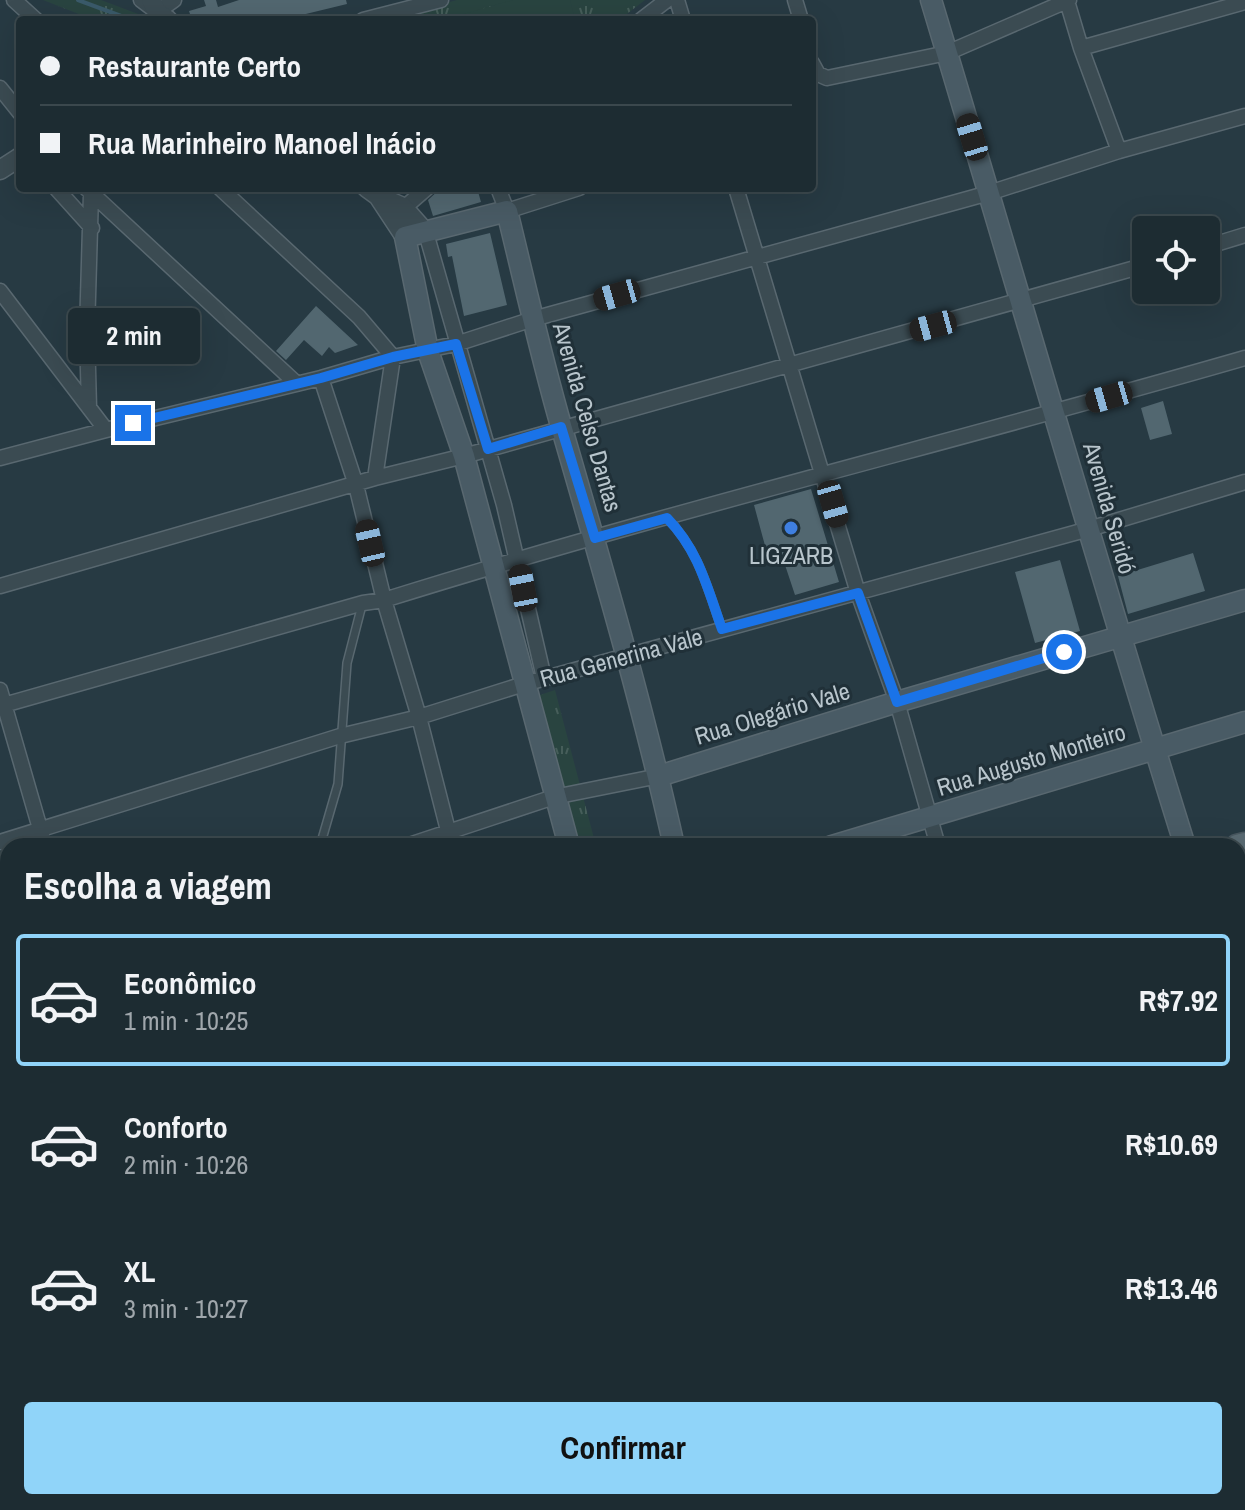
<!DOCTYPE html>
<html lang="pt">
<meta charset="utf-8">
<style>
:root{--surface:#1d2c32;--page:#25343a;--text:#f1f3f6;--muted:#a0a7ac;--line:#3b484d;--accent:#90d4f9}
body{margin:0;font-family:"Archivo Narrow",sans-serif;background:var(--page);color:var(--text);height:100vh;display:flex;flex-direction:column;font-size:30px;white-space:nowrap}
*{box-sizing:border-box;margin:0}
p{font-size:26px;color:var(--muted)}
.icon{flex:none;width:44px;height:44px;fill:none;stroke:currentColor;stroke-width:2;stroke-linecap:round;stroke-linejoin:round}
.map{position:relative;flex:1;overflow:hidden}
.side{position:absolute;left:0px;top:838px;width:1246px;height:672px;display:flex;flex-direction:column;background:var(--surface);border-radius:24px 24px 0 0;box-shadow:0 8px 32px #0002,0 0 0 2px var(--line)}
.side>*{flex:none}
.guide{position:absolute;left:16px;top:16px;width:800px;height:176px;border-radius:8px;box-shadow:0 8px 32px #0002,0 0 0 2px var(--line);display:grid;align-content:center;height:176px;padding:0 24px;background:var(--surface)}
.tools{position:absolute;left:1132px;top:216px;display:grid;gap:16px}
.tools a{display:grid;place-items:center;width:88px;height:88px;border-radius:8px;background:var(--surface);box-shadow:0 8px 32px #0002,0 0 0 2px var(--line);font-size:40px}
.end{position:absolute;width:36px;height:36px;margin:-18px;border:10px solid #1a73e8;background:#fff;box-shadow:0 0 0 4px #fff}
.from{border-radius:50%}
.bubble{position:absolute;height:56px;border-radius:8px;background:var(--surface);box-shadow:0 8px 32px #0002,0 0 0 2px var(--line);font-size:26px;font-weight:700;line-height:56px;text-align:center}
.car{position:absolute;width:24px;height:48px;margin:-24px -12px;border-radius:10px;box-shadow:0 0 6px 2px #0007;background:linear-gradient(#222 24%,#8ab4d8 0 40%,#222 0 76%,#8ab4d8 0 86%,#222 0)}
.guide b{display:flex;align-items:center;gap:28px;height:76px;font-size:30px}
.guide b+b{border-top:2px solid var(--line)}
.guide i{width:20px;height:20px;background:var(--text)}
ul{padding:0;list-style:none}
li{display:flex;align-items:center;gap:24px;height:132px;margin:0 16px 12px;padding:0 8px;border:4px solid transparent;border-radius:8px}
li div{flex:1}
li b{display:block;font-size:30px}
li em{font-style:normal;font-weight:700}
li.on{border-color:var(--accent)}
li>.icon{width:72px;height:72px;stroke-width:1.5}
h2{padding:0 24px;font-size:36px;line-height:96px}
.cta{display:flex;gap:16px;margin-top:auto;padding:16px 24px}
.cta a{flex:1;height:92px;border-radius:8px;background:var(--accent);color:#111;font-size:32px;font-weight:700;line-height:92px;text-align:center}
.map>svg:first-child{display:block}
</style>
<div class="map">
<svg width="1245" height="1510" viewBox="0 0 1245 1510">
<defs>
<pattern id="grass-tufts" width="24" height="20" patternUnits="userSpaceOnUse" patternTransform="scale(2)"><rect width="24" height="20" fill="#294440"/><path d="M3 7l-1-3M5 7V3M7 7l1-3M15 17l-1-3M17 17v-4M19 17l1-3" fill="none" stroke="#465e5a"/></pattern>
</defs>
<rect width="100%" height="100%" fill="#273a43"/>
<path fill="url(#grass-tufts)" d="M43 0H101L154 20H94Z
M457 0H645L619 20H383Z
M555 690 596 846H572L531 698Z"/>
<path fill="#294440" d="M513 0H570L575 20H461L460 15Z
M8 1469V1500L0 1502V1472Z"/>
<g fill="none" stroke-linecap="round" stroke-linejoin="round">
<path stroke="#3a5a6a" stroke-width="4" d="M78 0 132 20"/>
</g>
<path fill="#526770" d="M204 0H216L218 7 239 0H346L347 4 281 20H192L189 11 206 6Z
M441 188H477L481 202 433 216 428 200Z
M490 233 507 305 464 316 452 256 448 257 446 244Z
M316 306 358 345 335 353 329 347 322 356 304 340 286 360 276 351Z
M1163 401 1172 434 1150 440 1141 408Z
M811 489 839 582 795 595 780 550 767 553 754 505Z
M1193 553 1205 591 1128 614 1118 576Z
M1060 560 1080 631 1035 643 1015 572Z"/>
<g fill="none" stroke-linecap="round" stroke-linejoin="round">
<g stroke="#596870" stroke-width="10">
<path id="service" d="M667 518C699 551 707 587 722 629
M320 846 338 784 347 663 362 605"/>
</g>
<g stroke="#596870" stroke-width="17">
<path id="minor" d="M14 0 36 20
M141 0 157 12 174 0
M677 0 683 20
M795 0 801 20
M1067 1 1081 48 1119 151
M363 20 441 0
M641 20 667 0
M1081 48 1245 2
M812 63 818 74 827 78 947 53 1069 0
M0 88 20 113
M56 188 92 228
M86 188 297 384
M220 188 359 317 393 357 375 478
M498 188 507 211 579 188
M736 188 858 593 897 702 938 846
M397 214 427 188
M426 233 504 505 544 678
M1206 247 1245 235
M0 291 106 430
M321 378 356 485 384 600 419 717 452 846
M89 408 87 331 91 194
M0 458 106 430 321 378 393 357 456 344 533 319 989 193 1119 151 1245 116
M0 586 375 478 464 456 1146 265
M0 690 45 846
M0 706 363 603 384 600C668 511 958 441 1245 358
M0 842 340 736 419 717 524 684 1089 529 1245 482
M406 846 554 797 659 776
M0 963 8 961
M0 1092 8 1090
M1238 1100 1245 1096
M1238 1187 1245 1183
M0 1216 8 1214
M1238 1353 1243 1361
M1238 1477 1245 1476
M364 1502 366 1510
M504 1502 507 1510
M645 1502 648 1510
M763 1502 765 1510
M955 1502 956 1510
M1185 1502 1187 1510
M69 1510 96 1502
M672 1510 688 1502
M1110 1510 1139 1502"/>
</g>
<g stroke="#596870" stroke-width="21">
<path id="tertiary" d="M151 0 157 12 168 20
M0 170 20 157
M367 188 378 196 405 237
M378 196 403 207 426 233"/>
</g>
<g stroke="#596870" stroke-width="23">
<path id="secondary" d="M931 0C1016 282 1097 565 1185 846
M659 776 897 702 1245 600
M569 846 464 456 428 351 405 237 507 211C525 284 541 357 562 429 602 567 643 706 674 846
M832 846 1245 722
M1238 1031 1245 1054
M842 1502 844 1510"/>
</g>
<g stroke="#48575f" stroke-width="25">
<path id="primary" d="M1237 846 1245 844
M1238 972 1245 970
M0 1338 8 1335"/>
</g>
<use href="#service" stroke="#3b4b52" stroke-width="7"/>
<use href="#minor" stroke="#3b4b52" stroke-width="14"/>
<use href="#tertiary" stroke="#3b4b52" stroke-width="18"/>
<use href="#secondary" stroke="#495b65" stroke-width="20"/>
<use href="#primary" stroke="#596a72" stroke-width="22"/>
</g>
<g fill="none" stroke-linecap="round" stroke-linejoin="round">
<path stroke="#1a73e8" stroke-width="10" d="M133 423 321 378 393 357 456 344 488 449 561 427 595 538 667 518C699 551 707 587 722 629L858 593 897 702 1064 652"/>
</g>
<circle fill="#3f7fe0" stroke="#203038" stroke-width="3" cx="791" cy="528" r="8"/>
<g text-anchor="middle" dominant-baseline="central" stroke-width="6" stroke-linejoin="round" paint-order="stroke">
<g font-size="24" fill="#b8c5cc" stroke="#203038">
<text transform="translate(588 417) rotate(74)">Avenida Celso Dantas</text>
<text transform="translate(1110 508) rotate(74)">Avenida Seridó</text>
<text transform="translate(621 657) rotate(-15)">Rua Generina Vale</text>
<text transform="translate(772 713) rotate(-17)">Rua Olegário Vale</text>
<text transform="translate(1031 759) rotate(-17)">Rua Augusto Monteiro</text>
</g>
<g font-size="24" fill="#b8c5cc" stroke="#203038">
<text x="791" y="555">LIGZARB</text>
</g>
</g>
</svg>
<div class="tools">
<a><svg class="icon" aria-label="locate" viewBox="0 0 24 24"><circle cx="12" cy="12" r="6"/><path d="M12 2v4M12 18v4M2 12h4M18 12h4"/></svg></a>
</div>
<i class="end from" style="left:1064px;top:652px"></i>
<i class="end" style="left:133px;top:423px"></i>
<div class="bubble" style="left:68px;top:308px;width:132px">2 min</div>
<i class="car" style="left:972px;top:137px;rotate:343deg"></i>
<i class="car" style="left:617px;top:295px;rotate:254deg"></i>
<i class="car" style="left:933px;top:326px;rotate:255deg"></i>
<i class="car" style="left:1109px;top:397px;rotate:254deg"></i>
<i class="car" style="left:833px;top:504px;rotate:164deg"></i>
<i class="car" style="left:370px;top:543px;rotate:347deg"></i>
<i class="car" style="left:523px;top:588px;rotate:349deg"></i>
<div class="guide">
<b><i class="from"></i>Restaurante Certo</b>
<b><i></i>Rua Marinheiro Manoel Inácio</b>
</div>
<section class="side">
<h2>Escolha a viagem</h2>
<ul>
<li class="on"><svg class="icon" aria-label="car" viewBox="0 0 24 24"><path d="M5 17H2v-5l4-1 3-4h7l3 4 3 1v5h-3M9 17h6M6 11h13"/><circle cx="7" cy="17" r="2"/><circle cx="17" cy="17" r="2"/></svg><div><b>Econômico</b><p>1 min · 10:25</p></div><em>R$7.92</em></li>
<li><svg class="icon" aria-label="car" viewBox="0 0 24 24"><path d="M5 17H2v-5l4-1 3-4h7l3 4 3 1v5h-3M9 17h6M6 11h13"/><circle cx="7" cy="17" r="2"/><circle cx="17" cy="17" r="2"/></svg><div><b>Conforto</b><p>2 min · 10:26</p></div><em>R$10.69</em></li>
<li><svg class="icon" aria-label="car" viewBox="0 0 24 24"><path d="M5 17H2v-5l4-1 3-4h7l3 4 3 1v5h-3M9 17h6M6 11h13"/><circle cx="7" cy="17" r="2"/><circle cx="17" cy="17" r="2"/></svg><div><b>XL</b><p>3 min · 10:27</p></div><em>R$13.46</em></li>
</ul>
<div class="cta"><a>Confirmar</a></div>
</section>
</div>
